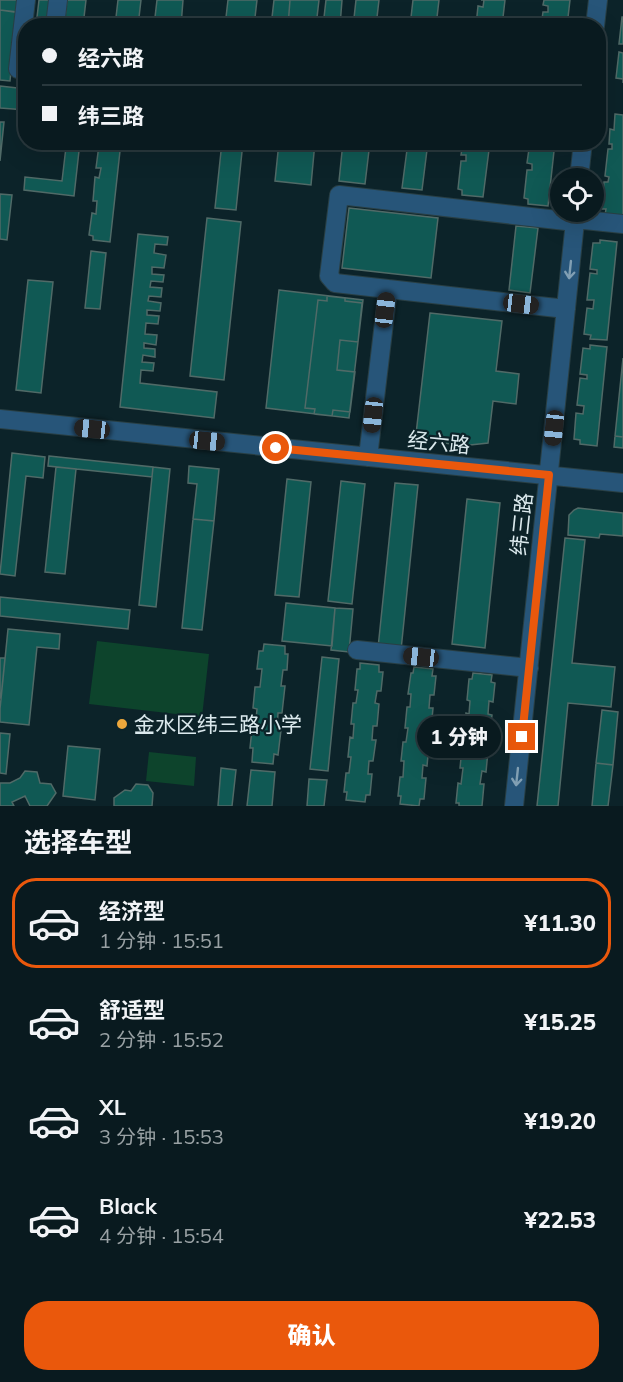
<!DOCTYPE html>
<html lang="zh">
<meta charset="utf-8">
<style>
:root{--surface:#091a1f;--page:#17272c;--text:#f1f3f6;--muted:#99a1a4;--line:#29383d;--accent:#ea580c}
body{margin:0;font-family:Mulish,"Noto Sans SC",sans-serif;background:var(--page);color:var(--text);height:100vh;display:flex;flex-direction:column;font-size:22px;white-space:nowrap}
*{box-sizing:border-box;margin:0}
p{font-size:20px;color:var(--muted)}
.icon{flex:none;width:33px;height:33px;fill:none;stroke:currentColor;stroke-width:2;stroke-linecap:round;stroke-linejoin:round}
.map{position:relative;height:806px;overflow:hidden}
.drawer{display:flex;flex-direction:column;background:var(--surface);flex:1}
.drawer>*{flex:none}
.banner{position:absolute;left:18px;top:18px;width:588px;height:132px;border-radius:24px;box-shadow:0 6px 24px #0002,0 0 0 2px var(--line);display:grid;align-content:center;height:132px;padding:0 24px;background:var(--surface)}
.buttons{position:absolute;left:550px;top:168px;display:grid;gap:12px}
.buttons a{display:grid;place-items:center;width:54px;height:54px;border-radius:50%;background:var(--surface);box-shadow:0 6px 24px #0002,0 0 0 2px var(--line);font-size:30px}
.end{position:absolute;width:27px;height:27px;margin:-14px;border:8px solid #ea580c;background:#fff;box-shadow:0 0 0 3px #fff}
.from{border-radius:50%}
.bubble{position:absolute;height:42px;border-radius:21px;background:var(--surface);box-shadow:0 6px 24px #0002,0 0 0 2px var(--line);font-size:20px;font-weight:800;line-height:42px;text-align:center}
.car{position:absolute;width:18px;height:36px;margin:-18px -9px;border-radius:8px;box-shadow:0 0 4px 2px #0007;background:linear-gradient(#222 24%,#8ab4d8 0 40%,#222 0 76%,#8ab4d8 0 86%,#222 0)}
.banner b{display:flex;align-items:center;gap:21px;height:57px;font-size:22px}
.banner b+b{border-top:2px solid var(--line)}
.banner i{width:15px;height:15px;background:var(--text)}
ul{padding:0;list-style:none}
li{display:flex;align-items:center;gap:18px;height:90px;margin:0 12px 9px;padding:0 12px;border:3px solid transparent;border-radius:24px}
li div{flex:1}
li b{display:block;font-size:22px}
li em{font-style:normal;font-weight:800}
li.active{border-color:var(--accent)}
li>.icon{width:54px;height:54px;stroke-width:1.5}
h2{padding:0 24px;font-size:27px;line-height:72px}
.primary-button{display:flex;gap:12px;margin-top:auto;padding:12px 24px}
.primary-button a{flex:1;height:69px;border-radius:24px;background:var(--accent);color:#fff;font-size:24px;font-weight:800;line-height:69px;text-align:center}
.map>svg:first-child{display:block}
</style>
<div class="map">
<svg width="623" height="806" viewBox="0 0 623 806">
<rect width="100%" height="100%" fill="#0c2329"/>
<path fill="#0d442c" d="M97 641 209 654 202 717 89 704Z
M149 752 196 757 194 786 146 781Z"/>
<path fill="#105954" stroke="#506a67" stroke-width="1.5" d="M0 0H21L20 13 0 10Z
M39 0H52L50 26H36Z
M67 0H86L83 26H64Z
M118 0H141L138 26H115Z
M157 0H183L181 26H154Z
M228 0H257L254 26H225Z
M274 0H290L288 26H271Z
M290 0H319L316 26H288Z
M326 0H342L340 26H323Z
M356 0H379L376 26H357L358 18H354Z
M413 0H439L436 26H410Z
M481 0H505L502 26H476L478 6 483 7 484 0Z
M544 0H570L567 26H541L543 12H548V6L543 5Z
M0 10 17 12 10 81 0 80Z
M622 17H623V44H619Z
M619 52 623 53V83V79L616 78Z
M0 86 26 89V110L0 108Z
M615 114 623 115V217L605 215 606 209H602L604 182H608L609 177 605 176 608 149H612V144H609L610 129 614 130Z
M0 122H4L0 161Z
M52 142H80L74 196 24 190 25 177 62 181 66 147 51 146Z
M103 142H121L110 242 93 240V236L89 235 92 213 96 214 97 201H93L95 177 99 178 101 168H96L99 145 103 146Z
M222 142H243L236 210 215 208Z
M279 142H315L311 185 275 181Z
M343 142H370L365 184 339 181Z
M408 142H428L422 190 402 188Z
M463 142H490L483 197 462 195V190L458 189 461 161H466V155H461Z
M530 142H555L548 206 528 204V199L524 198 527 170H532V164L527 163Z
M0 194 12 195 7 240 0 239Z
M349 208 438 218 431 278 342 268Z
M207 218 241 222 224 380 190 376Z
M516 226 538 228 530 293 509 290Z
M138 234 168 237 167 245 155 244 154 253 166 255 164 268 152 267V274L164 275 163 282 151 281 150 287 162 288 161 297 149 296 148 301 161 303 160 311 147 310V315L159 316 158 324 146 323 145 334 157 335 156 345 144 343V348L155 349V357L143 355 142 362 154 363 153 371 141 370 140 383 217 392 214 418 120 407Z
M600 240 617 242 607 340 590 339 591 335 584 334 587 308 593 309 594 300H587L590 273 597 274V270L590 269 593 243H600Z
M91 251 106 253 100 309 85 308Z
M28 280 53 282 41 393 16 390Z
M279 290 363 300 349 418 266 408Z
M327 296 345 298V301L362 303 358 342 340 340 337 370 355 372 350 412 333 410 332 416 314 414 315 409 305 408 318 300 327 301Z
M430 313 502 321 496 371 519 374 516 404 493 401 488 443 470 445H456L434 441 416 434Z
M590 345 607 347 597 446 580 444V440L574 439 576 413 583 414 584 406 577 405 580 378 587 379V375L580 374 583 348 590 349Z
M623 358V437L615 436Z
M615 436 623 437V448L614 447Z
M12 453 45 457 43 478 26 476 15 576 0 574Z
M49 456 153 467 152 477 48 466Z
M189 466 219 469 214 521 193 519 197 484 188 483Z
M56 467 76 469 65 574 45 572Z
M153 467 170 469 156 607 139 605Z
M287 479 311 482 299 597 275 595Z
M341 481 365 484 352 604 328 601Z
M395 483 418 485 401 650 378 648Z
M467 499 500 503 485 648 452 644Z
M578 508 623 513V536L600 534 599 538 568 535 569 515 574 510Z
M193 519 214 521 202 630 182 628Z
M565 538 585 540 572 663 615 667 611 707 568 703 558 806H537Z
M0 597 130 610 128 629 0 616Z
M286 603 335 608 332 646 282 641Z
M335 608 353 609 349 652 331 650Z
M8 629 60 634 59 649 37 647 29 725 0 722V709Z
M264 644 285 646V654H288L287 670H283L281 686H285L282 713H278L277 729 281 730 278 755 274 754 273 764 252 762 253 748H250L252 729H255L257 709 253 708 255 687H260L262 669H257L259 651H263Z
M322 657 339 659 328 771 310 769Z
M0 658H5L1 698H0Z
M360 663 379 665V672H383L381 691H377L375 703 379 704 377 726H373L372 740H376L373 761H369L368 774H372L370 795H366L365 802 346 800 347 792H344L346 773H349L351 757H348L350 737 353 738 354 724H351L353 703H356L358 690H355L357 669H360Z
M414 667 433 669 432 676H436L434 695H430L429 708H433L431 730H427L425 744 429 745 427 766 423 765 422 778H426L424 799H420L419 806 400 804 401 796H398L400 777H403L404 761H401L403 742H406L408 728H405L407 707H410L411 694H408L411 673H413Z
M473 673 492 675 491 682 495 683 493 702 489 701 488 714 492 715 489 737H485L484 750 488 751 486 772 482 771 480 784H484L482 806H459V803H456L458 783 461 784 463 768H460L462 748H465L466 735H463L466 713 469 714 470 701 467 700 469 679H472Z
M602 710 618 712 613 765 596 763Z
M0 733 10 734 6 774 0 773Z
M68 746 100 749 95 800 63 796Z
M596 763 613 765 608 806H592Z
M221 768 236 770 232 806H218Z
M251 770 275 772 272 806H247Z
M25 771 37 772 40 783 51 784 56 793 47 806H30L25 796 12 802 14 806H0V783H10L20 778Z
M309 779 327 780 324 806H307Z
M136 784 148 785 153 793 152 806H114V798L125 790 131 791Z"/>
<g fill="none" stroke-linecap="round" stroke-linejoin="round">
<g stroke="#293f44" stroke-width="20">
<path id="minor" d="M55 26 58 0
M595 26 598 0
M26 70 18 69 26 0
M579 178 583 142
M575 219 623 224
M388 289 566 309
M0 419 623 483
M368 457 388 289 335 283 329 276 339 195 575 222
M357 650 529 668
M514 806 576 212"/>
</g>
<use href="#minor" stroke="#275579" stroke-width="18"/>
</g>
<defs><path id="oneway-shaft" d="M-6 0H5M1.5-3L5.5 0L1.5 3" fill="none" stroke-width="1.6" stroke-linecap="round" stroke-linejoin="round" transform="scale(1.5)"/></defs>
<g stroke="#819fb3">
<use href="#oneway-shaft" transform="translate(570 270) rotate(96)"/>
<use href="#oneway-shaft" transform="translate(517 777) rotate(96)"/>
</g>
<g fill="none" stroke-linecap="round" stroke-linejoin="round">
<path stroke="#ea580c" stroke-width="8" d="M276 448 549 475 522 737"/>
</g>
<circle fill="#eda83c" stroke="#0c2329" stroke-width="2" cx="122" cy="724" r="6"/>
<g text-anchor="middle" dominant-baseline="central" stroke-width="4.5" stroke-linejoin="round" paint-order="stroke">
<g font-size="21" fill="#dbe9ed" stroke="#0c2329">
<text transform="translate(439 442) rotate(6)">经六路</text>
<text transform="translate(521 524) rotate(-84)">纬三路</text>
</g>
<g font-size="21" fill="#dbe9ed" stroke="#0c2329" text-anchor="start">
<text x="134" y="724">金水区纬三路小学</text>
</g>
</g>
</svg>
<div class="buttons">
<a><svg class="icon" aria-label="locate" viewBox="0 0 24 24"><circle cx="12" cy="12" r="6"/><path d="M12 2v4M12 18v4M2 12h4M18 12h4"/></svg></a>
</div>
<i class="end from" style="left:276px;top:448px"></i>
<i class="end" style="left:522px;top:737px"></i>
<div class="bubble" style="left:417px;top:716px;width:84px">1 分钟</div>
<i class="car" style="left:521px;top:304px;rotate:97deg"></i>
<i class="car" style="left:385px;top:310px;rotate:7deg"></i>
<i class="car" style="left:373px;top:415px;rotate:186deg"></i>
<i class="car" style="left:554px;top:428px;rotate:186deg"></i>
<i class="car" style="left:92px;top:429px;rotate:276deg"></i>
<i class="car" style="left:207px;top:441px;rotate:96deg"></i>
<i class="car" style="left:421px;top:657px;rotate:276deg"></i>
<div class="banner">
<b><i class="from"></i>经六路</b>
<b><i></i>纬三路</b>
</div>
</div>
<section class="drawer">
<h2>选择车型</h2>
<ul>
<li class="active"><svg class="icon" aria-label="car" viewBox="0 0 24 24"><path d="M5 17H2v-5l4-1 3-4h7l3 4 3 1v5h-3M9 17h6M6 11h13"/><circle cx="7" cy="17" r="2"/><circle cx="17" cy="17" r="2"/></svg><div><b>经济型</b><p>1 分钟 · 15:51</p></div><em>¥11.30</em></li>
<li><svg class="icon" aria-label="car" viewBox="0 0 24 24"><path d="M5 17H2v-5l4-1 3-4h7l3 4 3 1v5h-3M9 17h6M6 11h13"/><circle cx="7" cy="17" r="2"/><circle cx="17" cy="17" r="2"/></svg><div><b>舒适型</b><p>2 分钟 · 15:52</p></div><em>¥15.25</em></li>
<li><svg class="icon" aria-label="car" viewBox="0 0 24 24"><path d="M5 17H2v-5l4-1 3-4h7l3 4 3 1v5h-3M9 17h6M6 11h13"/><circle cx="7" cy="17" r="2"/><circle cx="17" cy="17" r="2"/></svg><div><b>XL</b><p>3 分钟 · 15:53</p></div><em>¥19.20</em></li>
<li><svg class="icon" aria-label="car" viewBox="0 0 24 24"><path d="M5 17H2v-5l4-1 3-4h7l3 4 3 1v5h-3M9 17h6M6 11h13"/><circle cx="7" cy="17" r="2"/><circle cx="17" cy="17" r="2"/></svg><div><b>Black</b><p>4 分钟 · 15:54</p></div><em>¥22.53</em></li>
</ul>
<div class="primary-button"><a>确认</a></div>
</section>
